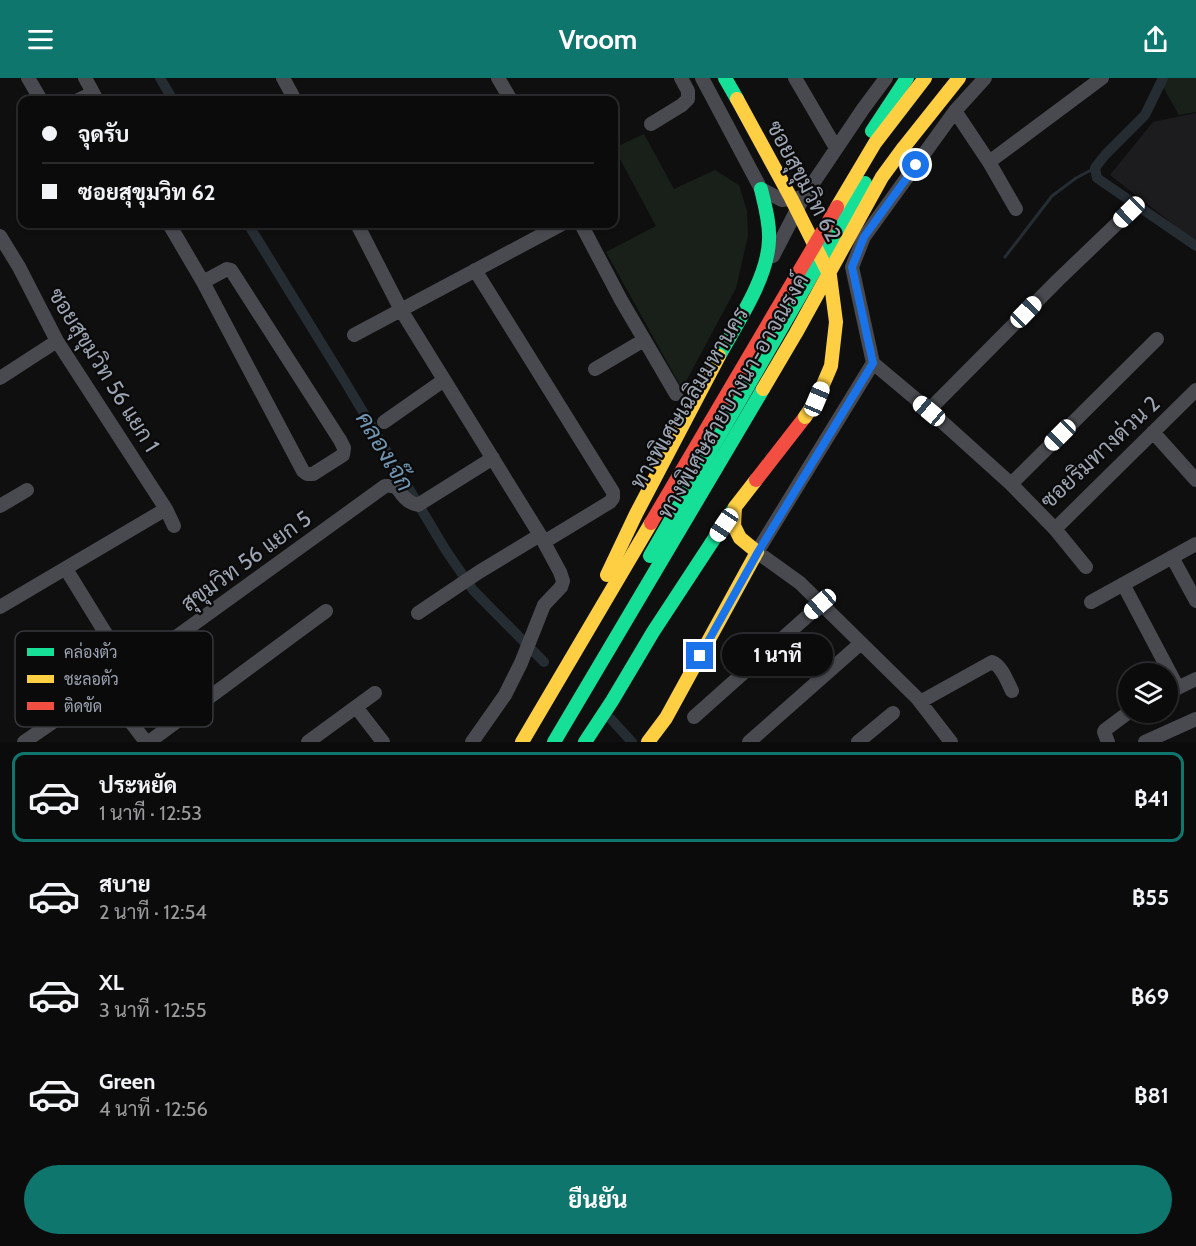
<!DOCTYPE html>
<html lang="th">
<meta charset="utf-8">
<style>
:root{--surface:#0b0b0c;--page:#141415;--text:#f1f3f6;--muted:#9a9b9d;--line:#2b2b2d;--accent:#0f766e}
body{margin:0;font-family:Cabin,Sarabun,sans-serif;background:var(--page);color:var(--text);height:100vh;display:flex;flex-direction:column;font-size:22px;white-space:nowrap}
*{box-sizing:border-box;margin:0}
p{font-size:20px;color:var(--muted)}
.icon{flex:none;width:33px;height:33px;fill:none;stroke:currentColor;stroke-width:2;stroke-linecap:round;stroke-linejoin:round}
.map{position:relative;height:664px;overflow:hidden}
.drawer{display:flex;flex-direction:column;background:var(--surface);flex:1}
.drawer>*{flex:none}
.hud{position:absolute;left:18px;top:18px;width:600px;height:132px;border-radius:12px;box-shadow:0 2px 4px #0004,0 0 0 2px var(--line);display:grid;align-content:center;height:132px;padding:0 24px;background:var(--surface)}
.fabs{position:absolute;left:1118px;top:585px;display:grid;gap:12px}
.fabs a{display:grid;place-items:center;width:60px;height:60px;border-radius:50%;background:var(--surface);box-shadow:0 2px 4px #0004,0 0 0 2px var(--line);font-size:30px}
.end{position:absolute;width:27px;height:27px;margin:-14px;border:8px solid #1a73e8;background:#fff;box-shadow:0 0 0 3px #fff}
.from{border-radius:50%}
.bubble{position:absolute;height:42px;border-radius:21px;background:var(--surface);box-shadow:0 2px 4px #0004,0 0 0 2px var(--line);font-size:20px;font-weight:700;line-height:42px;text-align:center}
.car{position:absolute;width:18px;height:36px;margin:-18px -9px;border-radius:8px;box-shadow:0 0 4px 2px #0007;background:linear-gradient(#fff 24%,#345 0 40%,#fff 0 76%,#345 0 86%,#fff 0)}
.hud b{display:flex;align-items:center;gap:21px;height:57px;font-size:22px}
.hud b+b{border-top:2px solid var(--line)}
.hud i{width:15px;height:15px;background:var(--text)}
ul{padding:10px 0 0;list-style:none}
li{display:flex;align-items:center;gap:18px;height:90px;margin:0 12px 9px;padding:0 12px;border:3px solid transparent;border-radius:12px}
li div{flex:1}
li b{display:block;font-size:22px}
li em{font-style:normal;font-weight:700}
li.selected{border-color:var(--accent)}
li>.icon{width:54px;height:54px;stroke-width:1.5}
.action{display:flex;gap:12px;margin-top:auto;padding:12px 24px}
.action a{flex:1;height:69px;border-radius:36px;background:var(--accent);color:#fff;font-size:24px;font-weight:700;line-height:69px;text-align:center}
header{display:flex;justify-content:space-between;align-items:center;height:78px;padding:0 24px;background:var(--accent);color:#fff;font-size:27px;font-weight:700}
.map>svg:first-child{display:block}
</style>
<header><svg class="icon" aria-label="menu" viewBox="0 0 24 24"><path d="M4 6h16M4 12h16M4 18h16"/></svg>Vroom<svg class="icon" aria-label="share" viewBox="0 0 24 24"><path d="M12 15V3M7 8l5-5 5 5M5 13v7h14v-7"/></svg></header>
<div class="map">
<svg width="1196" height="664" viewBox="0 0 1196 664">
<rect width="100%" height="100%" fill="#0f0f10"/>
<path fill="#1c1c1e" d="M1196 35V164L1110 97 1153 44Z"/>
<path fill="#19201a" d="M1158 0H1196V34L1179 37Z
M644 56 674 111 715 92 739 107 747 133 748 158 736 210 682 311 606 174 656 148 614 70Z"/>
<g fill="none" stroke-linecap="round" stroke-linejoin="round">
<path stroke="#252d33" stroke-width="3" d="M1005 179 1052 118 1076 100 1095 90"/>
<path stroke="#252d33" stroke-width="10" d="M160 0 173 22
M1163 0 1145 37 1105 77 1095 90 1097 100 1196 168
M248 146 344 302 445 471 473 512 544 584
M611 641 632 664"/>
<path stroke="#484a4f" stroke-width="14" d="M28 0 41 22
M85 0 97 22
M283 0 295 22
M498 0 511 22
M702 0 761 111 782 122 798 120
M795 0 836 70
M78 22 93 15
M955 33 989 84 1016 131
M651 46 682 27 688 21V13L681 0
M989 84 1102 0
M169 146 203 204 303 393 307 396H313L343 377 344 370 340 362 231 192 227 191 203 204
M357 146 401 232 540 457 560 494 563 503 561 509 544 527 521 585 505 617 472 664
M581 146 621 222 676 316
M0 158 19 189 57 263 166 431 174 448
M773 178 803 120 863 31 886 0
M475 192 613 414V420L610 424 544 464
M354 257 562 146
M873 285 929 332 1011 406 1055 451 1196 312
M595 291 644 262
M0 300 57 263
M929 332 1058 202 1129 134
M384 344 444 302
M1153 354 1196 402
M1011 406 1157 261
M0 428 27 412
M1055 451 1086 489
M1172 479 1196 523
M66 491 106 556
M1123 506 1178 610
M1091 524 1196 466
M0 529 166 431
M418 535 479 494 540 457
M104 609 146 664
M1167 615 1196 601
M920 624 992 584C1002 588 1007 603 1012 613
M356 629 383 664
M694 639 821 526
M24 664 176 559 385 408C399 407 397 412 405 420 409 424 413 426 418 427L493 380
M149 664 326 533
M308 664 375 615
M749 664 861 565
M858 664 893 635
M951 664 917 620 800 505 757 474 873 285 852 189 864 159 955 33 985 0
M1108 664 1104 654 1105 652 1129 634
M1145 664 1196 641"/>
<path stroke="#16e098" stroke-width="14" d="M725 0 737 21
M872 53 907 0
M719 278C737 245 768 200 769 162 770 145 765 128 761 111
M650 478 865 105
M585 664 612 623 653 554 735 429"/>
<path stroke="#ffcf43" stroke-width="14" d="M607 497 636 436 719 278
M648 664 666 640 757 474 740 460 734 448 735 429 756 402"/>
<path stroke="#f24e42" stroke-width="14" d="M756 402 805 339"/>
<path stroke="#16e098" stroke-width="14" d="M554 664 763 311"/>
<path stroke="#ffcf43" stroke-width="14" d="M737 21 791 120 830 198 836 244 831 288 817 321 805 339
M837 129 875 65 925 0
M763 311 796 255 882 99 904 69 959 0
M522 664 651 445"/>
<path stroke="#f24e42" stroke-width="14" d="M651 445 837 129"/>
</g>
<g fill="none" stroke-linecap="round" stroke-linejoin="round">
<path stroke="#1a73e8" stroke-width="8" d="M700 578 758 474 873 285 852 189 864 159 916 87"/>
</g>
<g text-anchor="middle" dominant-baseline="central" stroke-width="4.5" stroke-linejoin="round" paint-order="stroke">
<g font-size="22" fill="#9ea5b2" stroke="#0a0a0b">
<text transform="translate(804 103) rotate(62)">ซอยสุขุมวิท 62</text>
<text transform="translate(104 292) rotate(58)">ซอยสุขุมวิท 56 แยก 1</text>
<text transform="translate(733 318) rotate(-60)">ทางพิเศษสายบางนา-อาจณรงค์</text>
<text transform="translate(689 320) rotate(-59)">ทางพิเศษเฉลิมมหานคร</text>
<text transform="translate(1100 374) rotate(-43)">ซอยริมทางด่วน 2</text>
<text transform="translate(246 483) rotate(-36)">สุขุมวิท 56 แยก 5</text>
</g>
<g font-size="24" font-style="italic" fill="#7295b1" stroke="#0a0a0b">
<text transform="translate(385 373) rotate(59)">คลองเจ๊ก</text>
</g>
</g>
<rect x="15" y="553" width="198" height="96" rx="9" fill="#0a0a0b" stroke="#36383d" stroke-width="1.5"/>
<rect x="27" y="570" width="27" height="8" fill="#16e098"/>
<rect x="27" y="597" width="27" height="8" fill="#ffcf43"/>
<rect x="27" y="624" width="27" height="8" fill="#f24e42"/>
<g font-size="16" fill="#9ea5b2">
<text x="64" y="580">คล่องตัว</text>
<text x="64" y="607">ชะลอตัว</text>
<text x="64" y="634">ติดขัด</text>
</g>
</svg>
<div class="fabs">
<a><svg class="icon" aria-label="layers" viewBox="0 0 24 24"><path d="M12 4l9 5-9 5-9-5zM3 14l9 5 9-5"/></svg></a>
</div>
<i class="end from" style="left:916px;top:87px"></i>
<i class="end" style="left:700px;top:578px"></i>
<div class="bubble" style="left:722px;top:556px;width:111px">1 นาที</div>
<i class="car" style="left:1129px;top:134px;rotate:226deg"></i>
<i class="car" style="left:1026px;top:234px;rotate:44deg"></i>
<i class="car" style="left:817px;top:321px;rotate:23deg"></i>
<i class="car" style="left:929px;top:333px;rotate:310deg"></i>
<i class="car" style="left:1060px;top:357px;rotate:225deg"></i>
<i class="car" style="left:724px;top:447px;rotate:214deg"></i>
<i class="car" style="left:820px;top:526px;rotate:229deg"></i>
<div class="hud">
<b><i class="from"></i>จุดรับ</b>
<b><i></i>ซอยสุขุมวิท 62</b>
</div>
</div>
<section class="drawer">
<ul>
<li class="selected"><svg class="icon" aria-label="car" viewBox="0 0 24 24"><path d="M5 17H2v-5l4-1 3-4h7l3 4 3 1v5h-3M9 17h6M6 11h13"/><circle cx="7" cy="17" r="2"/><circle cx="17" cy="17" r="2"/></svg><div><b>ประหยัด</b><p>1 นาที · 12:53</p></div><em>฿41</em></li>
<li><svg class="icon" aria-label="car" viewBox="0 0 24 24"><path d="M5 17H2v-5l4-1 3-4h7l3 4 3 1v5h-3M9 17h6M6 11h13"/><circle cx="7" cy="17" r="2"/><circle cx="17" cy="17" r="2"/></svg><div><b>สบาย</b><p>2 นาที · 12:54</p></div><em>฿55</em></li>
<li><svg class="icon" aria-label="car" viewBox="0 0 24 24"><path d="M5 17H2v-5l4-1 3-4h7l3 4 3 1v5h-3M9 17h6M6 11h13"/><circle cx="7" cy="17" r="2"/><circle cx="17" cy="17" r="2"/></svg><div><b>XL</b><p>3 นาที · 12:55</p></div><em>฿69</em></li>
<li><svg class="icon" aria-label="car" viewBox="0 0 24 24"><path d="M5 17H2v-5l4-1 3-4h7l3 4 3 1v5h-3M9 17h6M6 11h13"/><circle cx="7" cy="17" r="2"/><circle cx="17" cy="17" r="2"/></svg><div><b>Green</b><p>4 นาที · 12:56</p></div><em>฿81</em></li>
</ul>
<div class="action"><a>ยืนยัน</a></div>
</section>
